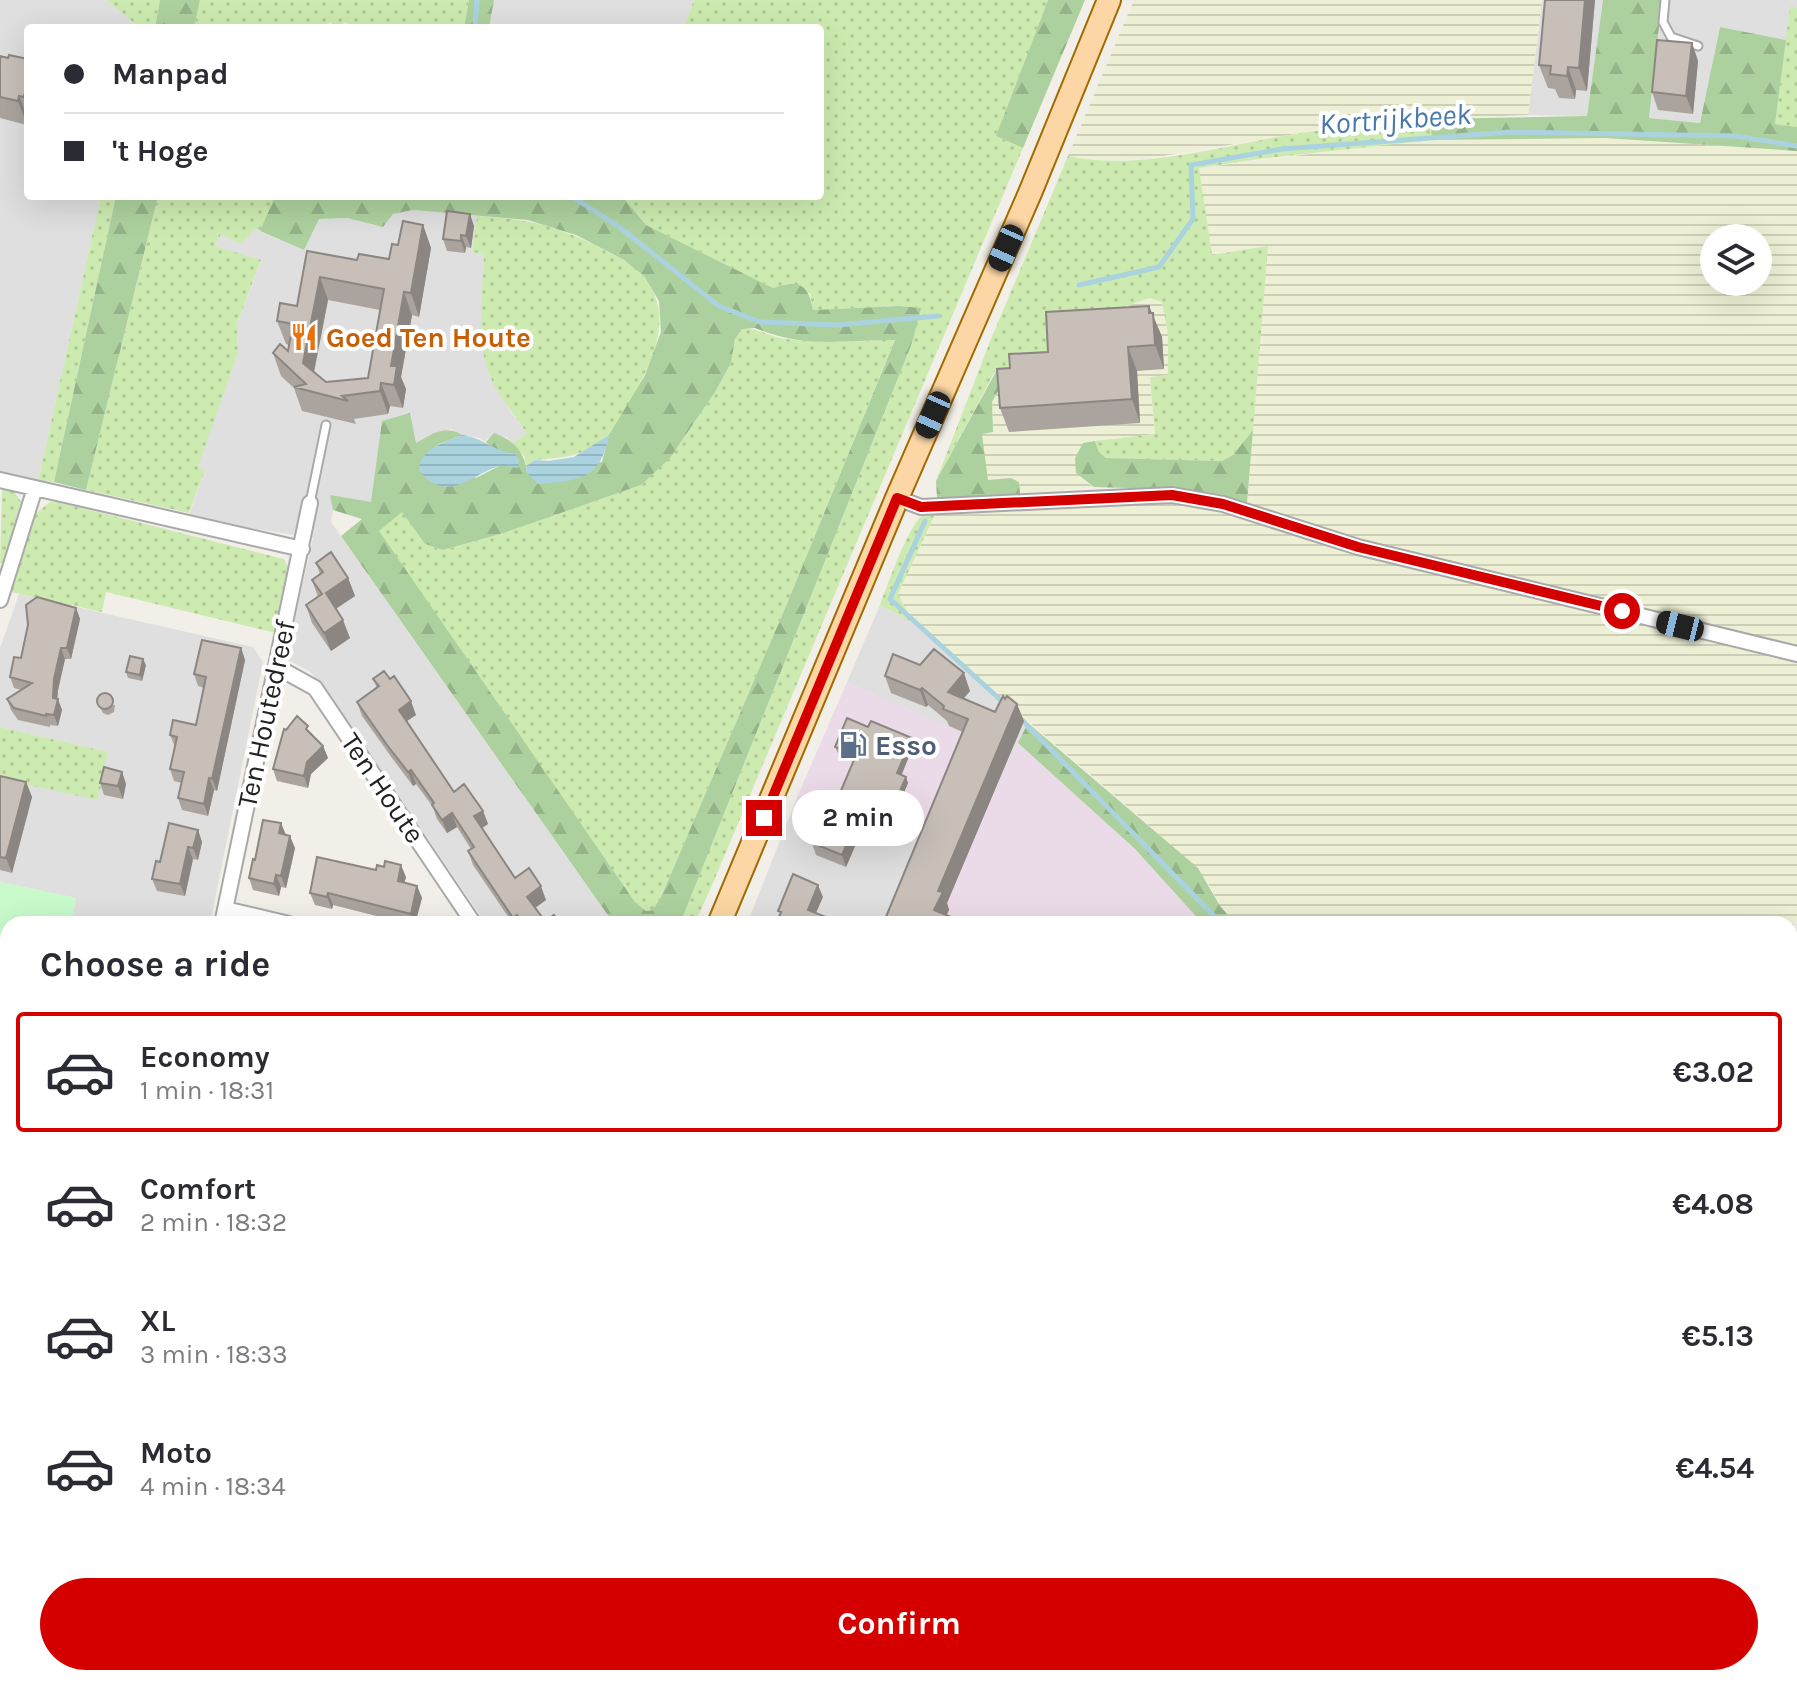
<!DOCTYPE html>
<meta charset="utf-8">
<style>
:root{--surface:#fff;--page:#f7f7f7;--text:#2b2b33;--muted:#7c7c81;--line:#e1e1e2;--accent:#d40000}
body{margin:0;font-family:Karla,sans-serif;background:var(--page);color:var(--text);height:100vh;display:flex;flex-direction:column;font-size:30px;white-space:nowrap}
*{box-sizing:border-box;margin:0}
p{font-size:26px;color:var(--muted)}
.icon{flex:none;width:44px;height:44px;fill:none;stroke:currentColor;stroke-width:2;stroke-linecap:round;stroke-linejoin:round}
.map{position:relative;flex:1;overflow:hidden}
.drawer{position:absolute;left:0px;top:916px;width:1798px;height:770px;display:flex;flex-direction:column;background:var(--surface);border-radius:24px 24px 0 0;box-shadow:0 8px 32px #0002}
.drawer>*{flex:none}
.top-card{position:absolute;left:24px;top:24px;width:800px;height:176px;border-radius:8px;box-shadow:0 8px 32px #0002;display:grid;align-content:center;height:176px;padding:0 40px;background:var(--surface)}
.tools{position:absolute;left:1700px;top:224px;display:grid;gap:16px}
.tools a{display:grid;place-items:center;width:72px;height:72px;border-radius:50%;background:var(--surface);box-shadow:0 8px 32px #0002;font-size:40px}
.end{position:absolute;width:36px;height:36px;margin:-18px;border:10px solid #d40000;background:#fff;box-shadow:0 0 0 4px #fff}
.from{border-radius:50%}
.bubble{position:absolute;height:56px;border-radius:28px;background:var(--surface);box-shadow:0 8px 32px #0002;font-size:26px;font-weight:700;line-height:56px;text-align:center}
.car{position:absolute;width:24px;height:48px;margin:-24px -12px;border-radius:10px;box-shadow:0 0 6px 2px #0007;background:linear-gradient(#222 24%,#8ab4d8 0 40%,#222 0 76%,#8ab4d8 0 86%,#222 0)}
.top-card b{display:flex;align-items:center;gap:28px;height:76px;font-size:30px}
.top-card b+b{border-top:2px solid var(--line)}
.top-card i{width:20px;height:20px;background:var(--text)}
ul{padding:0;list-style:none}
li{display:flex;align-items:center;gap:24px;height:120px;margin:0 16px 12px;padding:0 24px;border:4px solid transparent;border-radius:8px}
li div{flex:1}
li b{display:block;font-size:30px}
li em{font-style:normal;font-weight:700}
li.current{border-color:var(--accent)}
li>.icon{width:72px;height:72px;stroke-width:1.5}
h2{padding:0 40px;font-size:36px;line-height:96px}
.cta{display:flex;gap:16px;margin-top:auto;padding:16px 40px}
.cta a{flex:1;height:92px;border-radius:48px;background:var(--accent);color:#fff;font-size:32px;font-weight:700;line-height:92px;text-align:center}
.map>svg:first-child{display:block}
</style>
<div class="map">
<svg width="1797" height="1685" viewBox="0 0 1797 1685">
<defs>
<pattern id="farmland-rules" width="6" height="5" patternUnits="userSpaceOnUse" patternTransform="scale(2)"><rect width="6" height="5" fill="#eef0d5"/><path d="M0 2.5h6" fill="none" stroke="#ccceb7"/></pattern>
<pattern id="grass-dots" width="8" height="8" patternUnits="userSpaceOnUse" patternTransform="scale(2)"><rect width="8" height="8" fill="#cdebb0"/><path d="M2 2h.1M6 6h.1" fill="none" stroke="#b0c997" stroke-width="1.8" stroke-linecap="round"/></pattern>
<pattern id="forest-firs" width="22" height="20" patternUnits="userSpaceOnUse" patternTransform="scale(2)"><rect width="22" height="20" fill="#add19e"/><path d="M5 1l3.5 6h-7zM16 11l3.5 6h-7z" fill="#95b388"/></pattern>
<pattern id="water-rules" width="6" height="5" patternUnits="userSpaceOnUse" patternTransform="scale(2)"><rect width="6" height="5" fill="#aad3df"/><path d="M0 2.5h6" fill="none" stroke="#92b5bf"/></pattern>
</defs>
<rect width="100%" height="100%" fill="#f2efe9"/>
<path fill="#e0dfdf" d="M0 0H106L140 28H28V196H101L38 481 0 472Z
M494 0H694L684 28H489Z
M1542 0H1603L1587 116 1528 115Z
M1662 0H1797V8L1790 7 1786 40 1720 27 1700 123 1649 118Z
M413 210 477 216 472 252 484 254 482 342 489 374 511 412 527 433 512 443 507 437 487 438 486 442 480 438 462 435 451 429 429 435 416 443 371 503 331 496 333 510 331 522 614 924H486L323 685 309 671 288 660V650L313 538 188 518 205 470 197 467 238 353 237 324 261 261 215 246 221 234 254 229 304 250 319 219 347 218 383 227 393 214Z
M19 594 253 647 263 662 210 924H76L71 923 76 898 0 882V779L108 752 0 727V648Z
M880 605 912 622 1028 723 1013 756 847 682Z
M798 795 921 846 888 924H747Z
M0 943 8 945V1548H0Z
M0 1581H8V1678H363L360 1685H0Z
M422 1678H654L652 1685H418Z"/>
<path fill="#ebdbe8" d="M847 682 1013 755 1018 743 1135 849 1203 924H888L921 846 798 795Z"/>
<path fill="url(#farmland-rules)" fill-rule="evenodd" d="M1134 0H1542L1528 115 1430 119 1301 133 1150 158 1090 161 1068 156Z
M1605 138 1797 151V646L1615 600 1437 561 1338 535 1247 503 1267 247 1212 256 1199 168 1422 140ZM1714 238H1758V282H1714Z
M1149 298 1162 302 1168 334V375L1150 378 1155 434 1083 443V481L1094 487 1020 494 1019 482 1011 478 988 480 981 433 993 432 992 402 1007 375 1047 335Z
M1180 502 1202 505 1797 660V918L1790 930V924H1236L1220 906 1208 883 1140 817 912 622 898 594 936 512Z
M1790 962 1797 964V1685H1616L1615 1678H1790Z
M654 1678H735L768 1685H652Z
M1249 1678H1399L1396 1685H1245Z
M1460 1678H1601L1603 1685H1456Z"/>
<path fill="url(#grass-dots)" d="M106 0H160L155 28H140Z
M200 0H469L464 28H361L344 22 341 28H334L331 22 316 28H194Z
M694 0H1048L996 136 1023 148 710 890 694 924H680L912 343 920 308 899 306 813 310 810 294 787 284 773 288 646 225 622 196H820V28H684Z
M1790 6 1797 8V127L1775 124Z
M1430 119 1432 140 1259 159 1199 168 1212 255 1268 246 1253 430 1233 455 1222 461 1106 458 1099 452 1095 441 1155 434 1150 377 1168 375V334L1162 302 1149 298 1048 334 1049 371 1007 375 997 368 936 481 991 339 1068 156C1140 172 1228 144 1301 133 1343 127 1387 124 1430 119Z
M101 196H116L54 482 38 481Z
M158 196H275L260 231 254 229 241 244 221 234 215 246 261 260 237 324 238 353 198 467 205 470 189 513 86 490Z
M477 216C531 220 556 225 604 250 618 257 635 265 644 277 677 318 650 367 627 406 622 415 616 430 607 436 579 458 567 457 535 460L526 466 525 457 512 443 527 433C514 414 498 396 489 374 475 336 483 293 484 254L472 252Z
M742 328C758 328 770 337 785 339 823 343 858 342 895 339L786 606 661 897 654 910 646 911 635 902 378 531 402 511 425 544 443 550 504 533 641 485 693 424 715 392 731 363 735 339Z
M2 489 14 491 21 502 4 564 0 563Z
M50 502H58L284 559 289 569 276 633 106 592 102 612 11 592 35 514Z
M936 512 898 594 912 622 880 605C887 587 909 523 923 515 926 513 933 513 936 512Z
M0 727 108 752 98 800 0 779Z
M862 1678H1012L1007 1685H858Z"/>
<path fill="url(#forest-firs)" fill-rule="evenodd" d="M160 0H200L194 28H155Z
M469 0H494L489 28H464Z
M1048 0H1085L1023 148 996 136Z
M1603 0H1662L1649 118 1700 123 1720 27 1786 40 1775 124 1797 127V151L1605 138 1432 140 1430 119 1587 116Z
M116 196H158L86 490 54 482Z
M275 196H622L646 225 773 288C798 280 808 283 813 310L899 306 921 308 912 343 680 924H614L341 536 362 519 333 510 330 495 371 502 382 421 410 413 416 443C431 434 446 424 462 435L439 444 428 453 476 478 501 465 515 454 496 451 486 442 494 433C514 440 525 452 527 473L602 462 609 435 645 375 661 332 659 301 644 276 624 260 576 235 528 220 413 210 393 214 383 227 347 218 319 219 304 250 260 231ZM755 328C805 349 843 340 895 340L786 606 661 897 653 910 646 911 635 902 379 531 402 512 425 544 443 550 504 533 641 485 670 458 715 392 731 363 735 339 742 329Z
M998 368 1007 375 992 402 993 432 982 434 988 480 1011 478 1019 482 1020 494 943 501 937 497 936 481Z
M1253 430 1247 503 1161 489 1094 487 1076 473 1075 458 1083 443 1095 441 1099 452 1106 458 1222 461 1233 455Z
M1028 723 1198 868 1220 906 1236 924H1203L1135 849 1018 743Z"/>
<path fill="#c8facc" d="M0 882 76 898 71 922 76 924H8V945L0 943Z"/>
<path fill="url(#water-rules)" d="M462 435C484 438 493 451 515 454L519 460 518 468C512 467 505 465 499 466 471 475 446 505 419 470 420 449 445 442 462 435Z
M609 435C600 481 579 480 538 484L527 473 526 466 535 460 549 461 574 457Z"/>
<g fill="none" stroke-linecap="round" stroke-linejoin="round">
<path stroke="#aad3df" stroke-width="5" d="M475 28 477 0
M571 196 618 226 719 306 760 322 837 325 938 316
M1079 285 1159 267 1193 219 1191 165 1282 149 1510 132 1736 136 1797 146
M925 521 890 599 1005 704
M1018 716 1222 924
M1610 1678 1611 1685"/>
<g stroke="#a9a9a9" stroke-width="11">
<path id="service" d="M1665 0 1663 22 1671 37 1698 46
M310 503 326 425
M1037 1685 1041 1678"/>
</g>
<g stroke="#a9a9a9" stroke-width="18">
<path id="minor" d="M0 480 302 549
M897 498 921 507 1172 495 1223 504 1358 547 1797 654
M0 600 35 488
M277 667 315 688 474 924
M225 909 289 924
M222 924 310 503
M0 1012 8 1014
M0 1257 8 1259
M0 1354 8 1318
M770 1678 793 1685"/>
</g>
<g stroke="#a9a9a9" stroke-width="22">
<path id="tertiary" d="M0 1565H8"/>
</g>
<g stroke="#a06b00" stroke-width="26">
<path id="primary" d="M719 924 897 498 1030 193 1109 0
M392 1685 395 1678"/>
</g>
<use href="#service" stroke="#fff" stroke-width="7"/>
<use href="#minor" stroke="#fff" stroke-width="14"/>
<use href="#tertiary" stroke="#fff" stroke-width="18"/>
<use href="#primary" stroke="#fcd6a4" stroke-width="22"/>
</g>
<path fill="#aba49e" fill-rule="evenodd" d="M1545 0H1595L1587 91 1576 90 1575 99 1559 98 1555 89 1548 88 1539 65Z
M1692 43 1698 61 1693 114 1658 110 1652 92Z
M0 56 8 58 28 59V120L27 125 0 118Z
M423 225 431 248 419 317 412 315 401 377 406 389 403 408 390 406 388 414 354 419 356 424 302 411 294 388 281 376 273 353 288 351 289 345 286 344 277 321 297 306 307 251 357 260 389 259 398 245ZM328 300 380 310 368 378 326 382 314 373Z
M474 226 471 248 466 247 465 253 447 251 443 239Z
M1149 306 1162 337 1164 369 1137 371 1140 423 1009 432 1000 408 1010 368Z
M316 563 348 578 355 596 336 609 350 638 331 651 312 623 306 605 318 597 312 580 320 574Z
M76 608 80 619 71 659H65L58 690 57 699 62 710 58 726 50 725V727L18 720 11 710 7 699 21 690 14 688 10 677 21 658Z
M241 648 245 660 217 791 214 790 208 816 182 810 178 798 181 783 174 781 170 769 175 747 170 735 196 725 204 688 198 686 194 674Z
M146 665 142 681 128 678 126 672Z
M885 676 970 691 963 699 995 712 1024 721 947 903 949 910 946 915 883 924 963 732 949 726 947 721 928 705 926 707 891 693Z
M373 679 416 715 407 721 454 792 483 811 488 824 482 828 515 878 546 900 535 908 545 921 560 924H513L473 865 468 851 471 849 457 827 447 833 437 819 433 807 416 784 413 786 392 758 362 716 357 702 377 688Z
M97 702 115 705 114 712 108 715 103 713Z
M311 733 323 746 328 758 311 774 308 788 277 781 273 769Z
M914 744 901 775 908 783 892 820 842 799 840 793 854 760 838 753 835 747Z
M122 772 126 784 123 799 104 795 100 783Z
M0 776 26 782 32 797 12 873 0 870Z
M855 825 859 837 846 867 816 855 812 843Z
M198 830 202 842 198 860 193 859 185 896 157 891 152 879 160 862Z
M285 835 295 848 286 888 281 887 279 896 253 890 249 878 255 860Z
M406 877 404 883 417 886 422 898 415 924H408L333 905 332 909 315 905 310 893Z
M0 947 8 949V987L0 985Z
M8 1061V1171L0 1169V1096Z
M0 1192 8 1194V1235L0 1233Z
M0 1444 8 1445V1519H0Z
M0 1608H8V1662H0Z
M1196 1678H1244L1240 1685H1209Z"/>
<path fill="#8b8681" d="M1585 0H1595L1587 91 1579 68Z
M1692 43 1698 61 1693 114 1686 96Z
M1568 67 1576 90 1575 99 1567 76Z
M28 79V108L24 97Z
M19 96 28 119 27 125 18 101Z
M470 214 474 226 471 248 466 236Z
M423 225 431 248 419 317 411 293Z
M461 235 466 247 465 253 461 241Z
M320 277 328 300 311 386 303 363Z
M404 292 412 315 401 377 406 389 403 408 394 385 391 366Z
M1149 306 1162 337 1164 369 1155 345Z
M1128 347 1137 371 1140 423 1132 399Z
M381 383 390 406 388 414 380 391Z
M348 578 355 596 332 611 326 593Z
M76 608 80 619 71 659 67 648Z
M343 620 350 638 331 651 324 633Z
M61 648 65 659 58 690 57 702 58 699 62 710 58 726 54 715 53 698 54 679Z
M241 648 245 660 217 791 212 779Z
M143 659 146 665 142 681 140 675Z
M964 673 970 691 954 710 948 692Z
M922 688 928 705 926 707 920 690Z
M411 701 416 715 404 723 399 710Z
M1017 704 1024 721 947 903 949 910 942 924 934 910 938 891Z
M912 738 914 744 900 779 897 773Z
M323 746 328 758 311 774 308 788 304 776 307 762Z
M411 770 416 784 413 786 408 772Z
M122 772 126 784 123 799 118 786Z
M906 777 908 783 892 820 890 814Z
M209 778 214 790 208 816 204 804Z
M26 782 32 797 12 873 6 858Z
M483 811 488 824 479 830 474 816Z
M452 813 457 827 447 833 442 820Z
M281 823 286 835 279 833Z
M855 825 859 837 846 867 842 855Z
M198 830 202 842 198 860 193 848Z
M290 836 295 848 286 888 281 876Z
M188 847 193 859 185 896 180 884Z
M401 865 406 877 402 893 398 881Z
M276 875 281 887 279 896 274 884Z
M818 885 823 897 812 922 808 910Z
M417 886 422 898 415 924H414L411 914Z
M541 886 546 900 532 910 527 897Z
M328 893 333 905 332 909 327 897Z
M517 915 521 924H516L513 918Z
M5 1492 8 1499V1510L4 1500Z
M1228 1678H1244L1240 1685H1229L1227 1680Z"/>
<path fill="#c7bfb8" stroke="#8b8681" stroke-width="2" fill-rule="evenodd" d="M1545 0H1585L1579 68 1568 67 1567 76 1550 74 1551 66 1539 65Z
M1657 40 1692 43 1686 96 1652 92Z
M9 55 28 59V79L24 97 19 96 18 101 0 97V56L8 58Z
M447 211 470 214 466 236 461 235V241L443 239Z
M403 221 423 225 411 293 404 292 391 366H397L394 385 381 383 380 391 342 396 348 401 294 387 306 384 273 353 280 344 288 351 293 324 277 321 280 303 297 306 307 251 357 260 359 254 389 259 392 244 398 245ZM320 277 384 289 368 378 326 382 303 363Z
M1149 306V313H1153L1155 345 1128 347 1132 399 1000 408 997 369 1010 368 1009 354 1048 352 1046 312Z
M331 552 348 578 326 593 343 620 324 633 306 605 322 594 312 580 323 572 316 563Z
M37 597 76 608 67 648H61L54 679 53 698 58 699 54 715 46 714V716L14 708 7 699 32 683 10 677 14 657 21 658 28 625 26 605Z
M202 640 241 648 212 779 209 778 204 804 178 798 184 772 170 769 177 737 170 735 173 720 196 725 206 677 194 674Z
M934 649 964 673 948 692 995 712 1003 696 1005 699 1007 696 1017 704 938 891 943 892 934 910 968 924H883L968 719 943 709 944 706 922 688 920 690 885 676 893 654 920 665Z
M130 656 143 659 140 675 126 672Z
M384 671 390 679 394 676 411 701 399 710 454 792 464 784 483 811 474 816 515 878 529 868 541 886 527 897 545 921 554 915 560 924H523L517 915 513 918 468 851 474 847 452 813 442 820 432 805 434 803 411 770 408 772 387 745 357 702 379 686 373 679Z
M97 701a8 8 0 1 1 16 0a8 8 0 1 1-16 0Z
M297 716 308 726 306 729 323 746 307 762 304 776 273 769 284 729 286 730Z
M847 718 868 727 871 721 912 738 897 773 906 777 890 814 840 793 856 755 835 747Z
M104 767 122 772 118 786 100 783Z
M0 776 26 782 6 858 0 857Z
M824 813 855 825 842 855 812 843Z
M263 820 281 823 279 833 290 836 281 876 276 875 274 884 249 878 253 859 255 860Z
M169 823 198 830 193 848 188 847 180 884 152 879 156 861 160 862Z
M317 857 376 870 377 865 384 867 385 861 401 865 398 881 417 886 411 914 328 893 327 897 310 893Z
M793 874 818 885 808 910 826 917 824 924H776L781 912 778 911Z
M0 947 8 949V976L0 974Z
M8 1061V1160L0 1158V1096Z
M0 1192 8 1194V1216L6 1224 0 1222Z
M0 1444 8 1445V1492H5L4 1500 0 1501Z
M0 1608H8V1634H6V1651H0Z
M424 1678H481L480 1680 494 1685H421Z"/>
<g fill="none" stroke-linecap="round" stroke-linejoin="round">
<path stroke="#d40000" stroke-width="10" d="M764 818 897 498 921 507 1172 495 1223 504 1358 547 1622 611"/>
</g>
<defs>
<g id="restaurant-bare" transform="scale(2.16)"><path d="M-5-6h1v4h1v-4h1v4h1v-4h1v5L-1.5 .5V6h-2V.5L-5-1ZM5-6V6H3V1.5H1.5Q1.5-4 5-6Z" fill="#e8710a" stroke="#fff" stroke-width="2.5" paint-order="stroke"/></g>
<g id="fuel-bare" transform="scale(2.16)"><path d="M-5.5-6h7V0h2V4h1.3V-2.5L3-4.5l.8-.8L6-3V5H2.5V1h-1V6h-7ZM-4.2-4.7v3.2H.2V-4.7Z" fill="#5c6f8a" stroke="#fff" stroke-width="2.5" paint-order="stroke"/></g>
</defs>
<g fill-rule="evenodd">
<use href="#restaurant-bare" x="304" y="337"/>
<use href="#fuel-bare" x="853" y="745"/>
</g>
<g text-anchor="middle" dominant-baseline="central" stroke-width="8" stroke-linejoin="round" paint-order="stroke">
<g font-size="28" font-weight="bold" fill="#c56008" stroke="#fff" text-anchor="start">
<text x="326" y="337">Goed Ten Houte</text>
</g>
<g font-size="28" fill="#222" stroke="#fff">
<text transform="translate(266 714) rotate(-78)">Ten Houtedreef</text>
<text transform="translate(383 788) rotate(56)">Ten Houte</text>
</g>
<g font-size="28" font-weight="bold" fill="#4e5e75" stroke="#fff" text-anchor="start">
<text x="875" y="745">Esso</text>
</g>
<g font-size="30" font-style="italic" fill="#4a7aab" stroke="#fff">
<text transform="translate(1395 119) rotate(-4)">Kortrijkbeek</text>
</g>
</g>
</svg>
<div class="tools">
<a><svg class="icon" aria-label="layers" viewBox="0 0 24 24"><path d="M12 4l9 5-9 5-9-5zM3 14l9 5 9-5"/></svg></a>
</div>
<i class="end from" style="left:1622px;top:611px"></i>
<i class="end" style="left:764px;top:818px"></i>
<div class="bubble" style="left:792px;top:790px;width:132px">2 min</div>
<i class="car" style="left:1006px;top:248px;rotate:204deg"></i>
<i class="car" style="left:933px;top:415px;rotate:204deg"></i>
<i class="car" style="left:1680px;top:626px;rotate:284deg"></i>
<div class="top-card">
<b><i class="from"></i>Manpad</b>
<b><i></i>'t Hoge</b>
</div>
<section class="drawer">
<h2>Choose a ride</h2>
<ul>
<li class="current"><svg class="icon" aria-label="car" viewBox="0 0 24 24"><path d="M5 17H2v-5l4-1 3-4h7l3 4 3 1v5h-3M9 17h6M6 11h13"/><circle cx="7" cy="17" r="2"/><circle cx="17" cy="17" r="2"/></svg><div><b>Economy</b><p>1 min · 18:31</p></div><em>€3.02</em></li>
<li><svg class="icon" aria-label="car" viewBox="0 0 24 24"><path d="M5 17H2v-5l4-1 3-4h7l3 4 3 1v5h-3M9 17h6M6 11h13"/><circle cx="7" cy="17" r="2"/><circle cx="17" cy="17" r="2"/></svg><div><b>Comfort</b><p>2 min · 18:32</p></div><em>€4.08</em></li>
<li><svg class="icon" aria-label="car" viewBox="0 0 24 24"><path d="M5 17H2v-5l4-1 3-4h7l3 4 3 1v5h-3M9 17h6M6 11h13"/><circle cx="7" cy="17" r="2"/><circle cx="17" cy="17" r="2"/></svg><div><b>XL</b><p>3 min · 18:33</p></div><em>€5.13</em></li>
<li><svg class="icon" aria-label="car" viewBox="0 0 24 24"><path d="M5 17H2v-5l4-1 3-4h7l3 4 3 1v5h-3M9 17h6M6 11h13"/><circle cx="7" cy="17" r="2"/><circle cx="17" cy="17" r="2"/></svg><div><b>Moto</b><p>4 min · 18:34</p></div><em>€4.54</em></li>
</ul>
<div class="cta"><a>Confirm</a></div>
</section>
</div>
